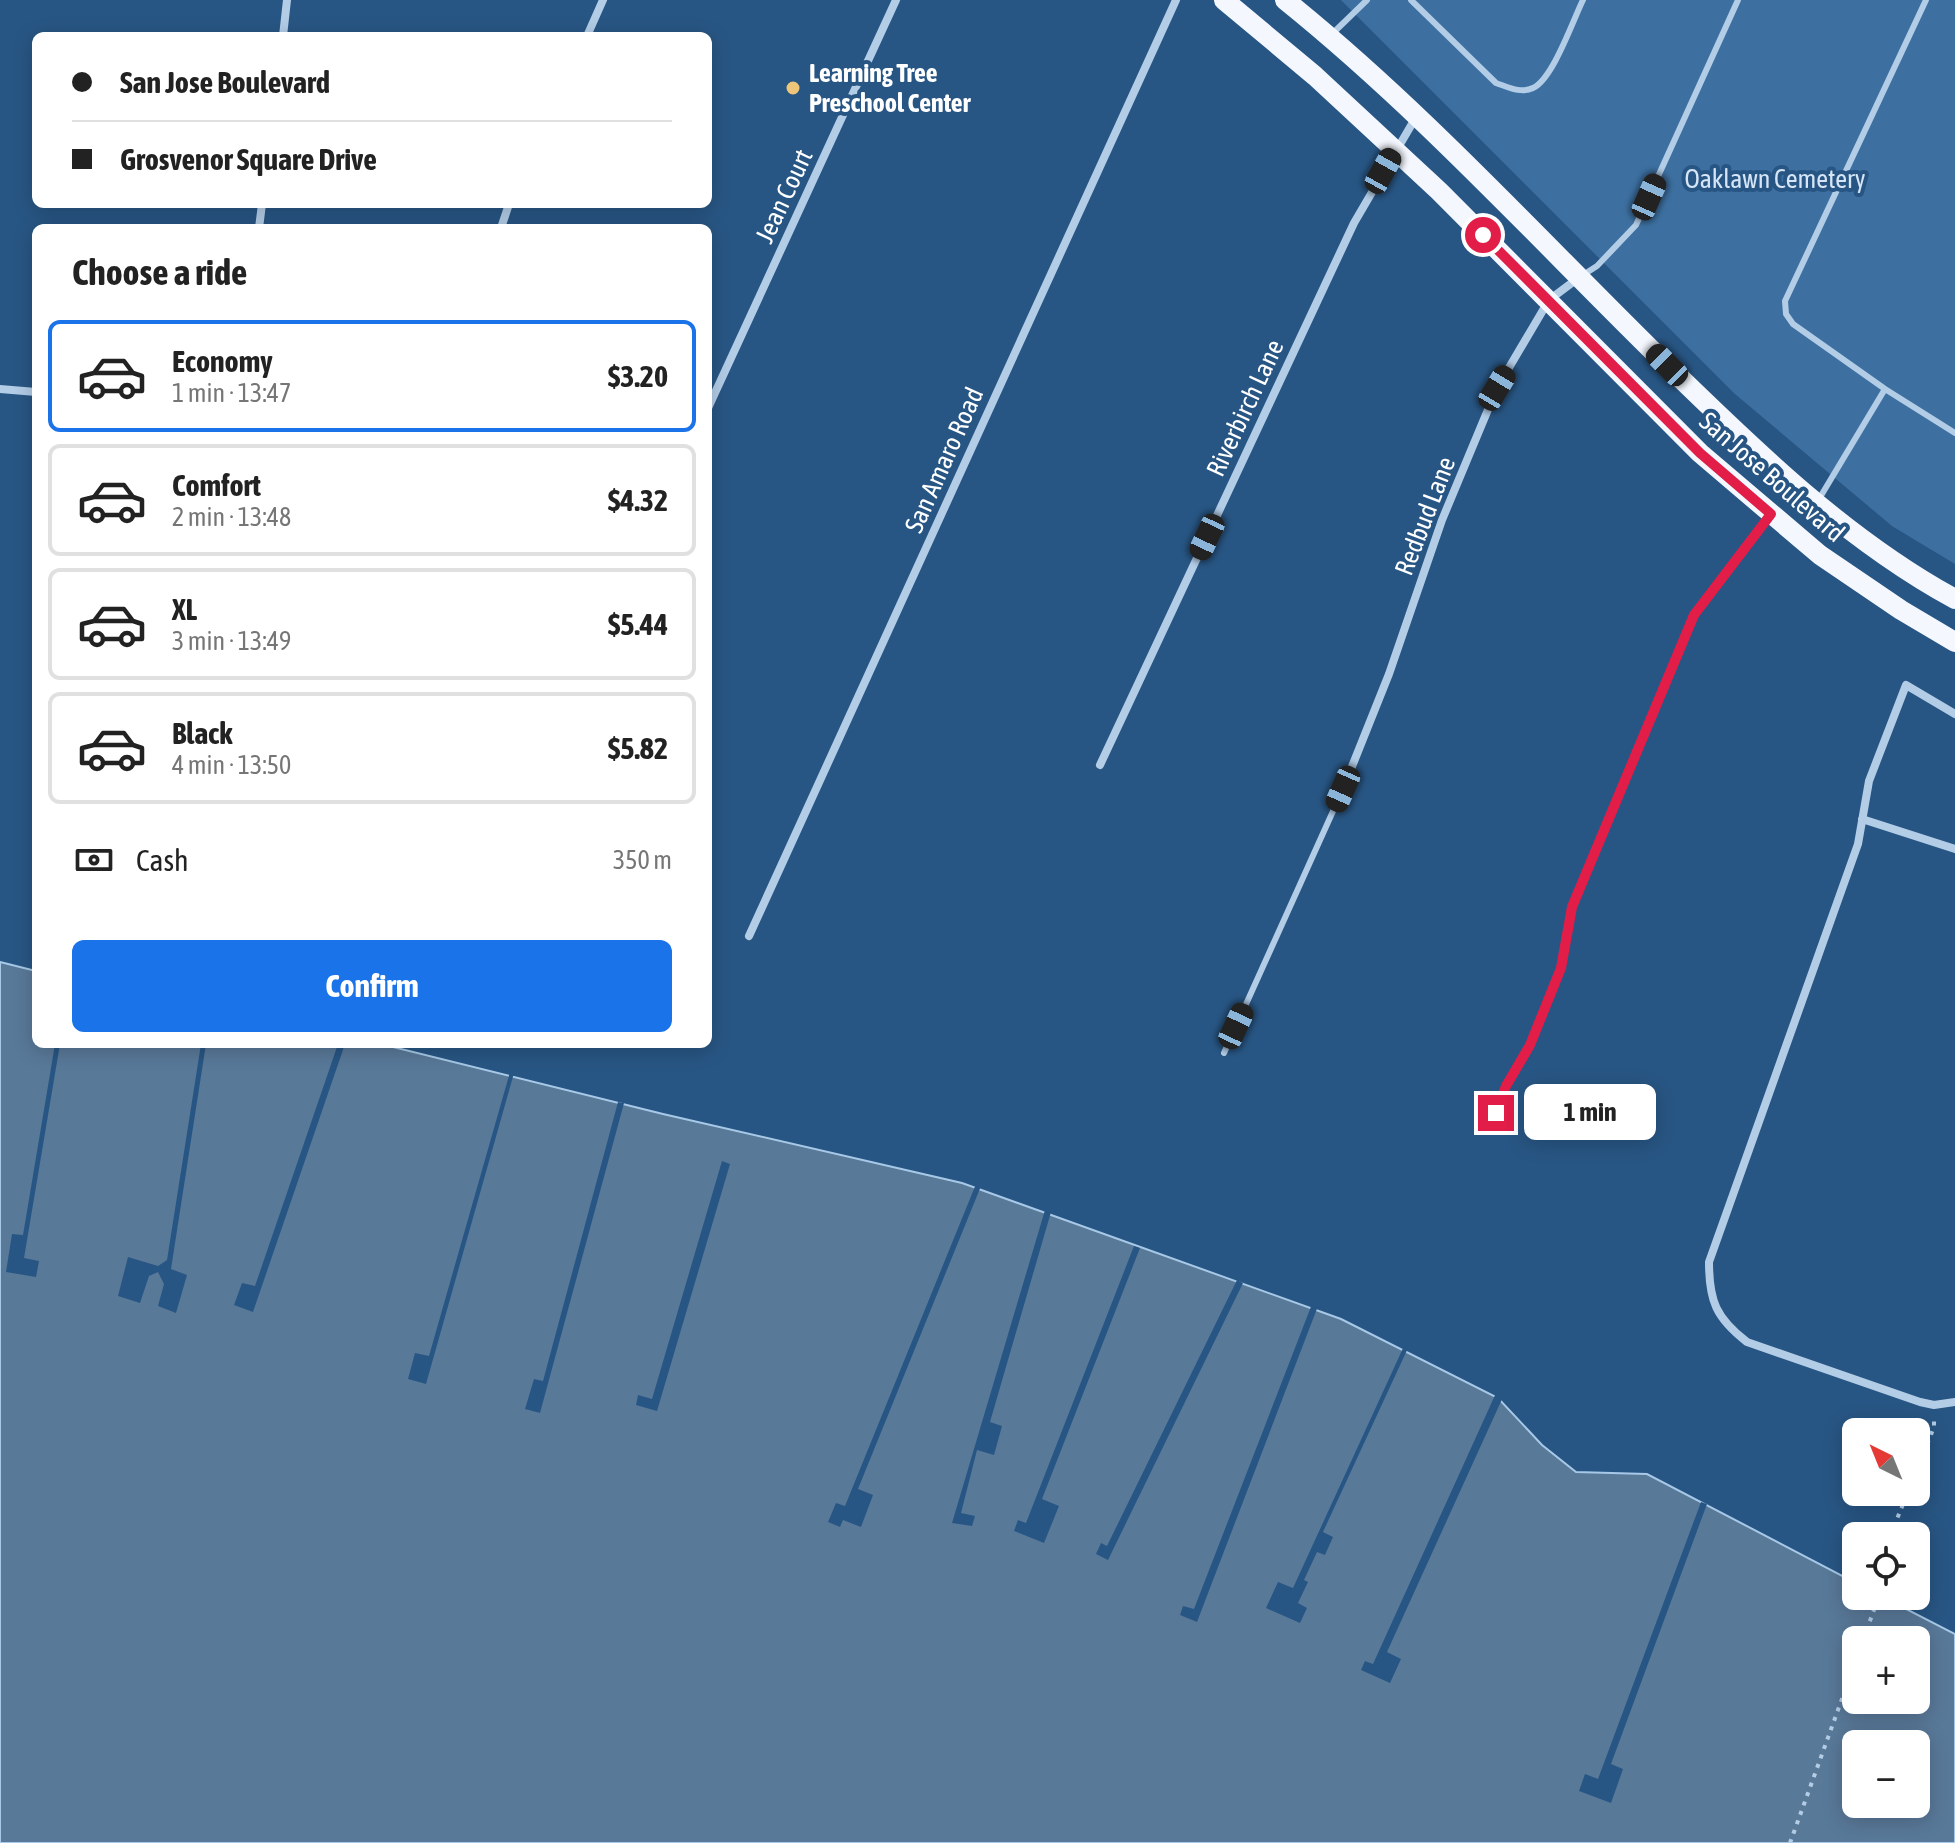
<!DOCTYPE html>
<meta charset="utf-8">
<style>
:root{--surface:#fff;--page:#f2f2f2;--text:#222;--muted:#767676;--line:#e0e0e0;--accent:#1a73e8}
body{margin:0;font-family:"Asap Condensed",sans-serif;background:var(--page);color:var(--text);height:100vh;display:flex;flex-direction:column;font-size:30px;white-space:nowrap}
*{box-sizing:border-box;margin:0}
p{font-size:26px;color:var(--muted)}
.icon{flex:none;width:44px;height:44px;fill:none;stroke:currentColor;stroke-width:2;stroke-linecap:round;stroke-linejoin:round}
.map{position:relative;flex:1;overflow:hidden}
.side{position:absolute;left:32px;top:224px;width:680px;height:824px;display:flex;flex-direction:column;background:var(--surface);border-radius:12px;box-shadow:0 4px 20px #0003}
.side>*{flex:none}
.top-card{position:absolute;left:32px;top:32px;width:680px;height:176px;border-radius:12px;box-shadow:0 4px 20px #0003;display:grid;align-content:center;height:176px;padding:0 40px;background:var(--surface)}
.needle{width:52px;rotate:317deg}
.controls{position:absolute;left:1842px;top:1418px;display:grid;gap:16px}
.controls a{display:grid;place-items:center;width:88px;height:88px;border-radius:12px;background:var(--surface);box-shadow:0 4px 20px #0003;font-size:40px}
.end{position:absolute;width:36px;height:36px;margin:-18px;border:10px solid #e11d48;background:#fff;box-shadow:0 0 0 4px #fff}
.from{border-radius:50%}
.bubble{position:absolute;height:56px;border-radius:12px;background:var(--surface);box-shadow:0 4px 20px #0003;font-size:26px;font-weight:700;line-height:56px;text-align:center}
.car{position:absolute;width:24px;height:48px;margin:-24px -12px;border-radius:10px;box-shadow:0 0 6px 2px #0007;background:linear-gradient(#222 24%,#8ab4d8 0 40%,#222 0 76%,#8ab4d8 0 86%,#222 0)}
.top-card b{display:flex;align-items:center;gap:28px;height:76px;font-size:30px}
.top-card b+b{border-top:2px solid var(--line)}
.top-card i{width:20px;height:20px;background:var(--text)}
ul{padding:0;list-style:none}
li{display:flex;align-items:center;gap:24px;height:112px;margin:0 16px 12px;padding:0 24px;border:4px solid var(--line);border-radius:12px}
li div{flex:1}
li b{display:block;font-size:30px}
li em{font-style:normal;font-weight:700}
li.on{border-color:var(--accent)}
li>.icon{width:72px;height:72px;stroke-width:1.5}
h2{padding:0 40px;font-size:36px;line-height:96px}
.pay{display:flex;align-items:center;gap:20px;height:88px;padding:0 40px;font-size:30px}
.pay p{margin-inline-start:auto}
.cta{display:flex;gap:16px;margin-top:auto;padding:16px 40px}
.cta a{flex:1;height:92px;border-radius:12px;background:var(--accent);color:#fff;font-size:32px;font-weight:700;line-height:92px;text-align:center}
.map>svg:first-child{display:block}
</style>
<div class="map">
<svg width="1955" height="1843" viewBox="0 0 1955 1843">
<rect width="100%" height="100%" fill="#285684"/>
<path fill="#3d70a1" d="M1341 0H1955V564L1892 526 1735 394Z"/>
<path fill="#597999" stroke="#a7c9e7" stroke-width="2" fill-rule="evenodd" d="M0 962 36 971V1044H381L663 1114 962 1183 1341 1319 1498 1398 1542 1445 1576 1472 1647 1474 1856 1583V1596H1881L1955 1634V1843H0ZM1856 1640H1916V1700H1856ZM1856 1744H1916V1804H1856Z"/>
<path fill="#285684" d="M55 1044H60L24 1258 39 1261 36 1277 6 1272 12 1234 23 1235Z
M201 1044H206L171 1269 187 1275 176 1313 158 1306 164 1284 158 1272 149 1276 140 1303 118 1296 128 1257 158 1266 167 1260Z
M338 1044H345L253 1312 234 1305 242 1283 255 1286Z
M510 1072 514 1073 426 1384 408 1379 415 1353 429 1356Z
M618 1102 624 1103 540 1413 525 1409 534 1379 543 1381Z
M722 1161 730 1164 657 1411 636 1405 638 1395 652 1399Z
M976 1184 981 1186 858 1489 873 1495 861 1527 843 1520 840 1527 828 1522 836 1503 845 1506Z
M1045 1210 1051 1212 990 1422 1002 1426 994 1455 977 1450 961 1513 975 1516 972 1526 952 1523Z
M1134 1246 1140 1248 1042 1499 1059 1506 1044 1543 1014 1531 1018 1520 1026 1523Z
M1237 1280 1243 1283 1108 1560 1096 1554 1101 1543 1107 1546Z
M1312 1304 1318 1306 1197 1622 1180 1615 1183 1606 1194 1609Z
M1404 1346 1408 1348 1323 1532 1333 1537 1325 1555 1317 1552 1304 1580 1308 1582 1298 1603 1307 1608 1300 1623 1266 1608 1278 1582 1293 1588Z
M1496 1393 1503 1397 1387 1652 1401 1659 1390 1683 1361 1670 1365 1661 1373 1664Z
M1701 1502 1707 1504 1611 1764 1623 1769 1611 1803 1579 1791 1585 1774 1598 1779Z"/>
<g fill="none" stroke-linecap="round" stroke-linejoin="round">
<path stroke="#b3cde7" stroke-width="4" stroke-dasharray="4 6" stroke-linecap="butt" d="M1916 1472 1934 1427V1417
M1890 1536 1908 1492
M1863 1640 1879 1596
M1790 1843 1856 1660"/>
<path stroke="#b3cde7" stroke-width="6" d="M1411 0 1496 83C1508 87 1521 94 1533 88 1553 79 1573 20 1583 0
M1926 0 1785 301 1786 314 1793 324 1885 389 1955 433
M1332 34 1367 0
M1583 275 1597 266 1636 225 1738 0
M1819 499 1885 389
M1224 1053 1343 789"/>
<path stroke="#b3cde7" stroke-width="8" d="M283 36 287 0
M587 36 603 0
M259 228 262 204
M501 228 509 204
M0 389 36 392
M708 408 896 0
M1955 714 1906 685 1869 781 1858 844 1709 1262C1709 1301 1716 1318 1747 1342L1920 1402 1934 1405 1955 1402
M1100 765 1354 223 1416 117
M1343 789 1389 674 1442 520 1497 388 1549 300 1577 279
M1862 819 1955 849
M749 936 1176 0
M1496 1113 1506 1086 1530 1045 1561 968 1572 907 1694 615 1770 515"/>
<path stroke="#f4f8fe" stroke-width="20" d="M1224 0 1315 76 1439 191 1700 453 1820 555 1901 610 1955 642
M1285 0C1423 111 1543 244 1669 367 1756 452 1848 541 1955 599"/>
</g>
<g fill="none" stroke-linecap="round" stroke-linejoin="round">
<path stroke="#e11d48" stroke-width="10" d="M1483 235 1700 453 1771 514 1694 615 1572 907 1561 968 1530 1045 1506 1086 1496 1113"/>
</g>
<circle fill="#efc679" stroke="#285684" stroke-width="3" cx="793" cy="88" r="8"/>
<g text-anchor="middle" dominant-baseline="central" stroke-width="8" stroke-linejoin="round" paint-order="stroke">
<g font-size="26" font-weight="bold" fill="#fff" stroke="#285684" text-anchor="start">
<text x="809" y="73">Learning Tree<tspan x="809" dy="30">Preschool Center</tspan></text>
</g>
<g font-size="26" fill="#d6e6f6" stroke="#285684">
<text x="1775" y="179">Oaklawn Cemetery</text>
</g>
<g font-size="26" fill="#fff" stroke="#285684">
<text transform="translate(784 196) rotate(-65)">Jean Court</text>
<text transform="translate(1245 408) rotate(-65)">Riverbirch Lane</text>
<text transform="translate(944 460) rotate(-66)">San Amaro Road</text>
<text transform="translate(1772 477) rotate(41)">San Jose Boulevard</text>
<text transform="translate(1425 516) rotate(-69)">Redbud Lane</text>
</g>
</g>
</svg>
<div class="controls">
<a><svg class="needle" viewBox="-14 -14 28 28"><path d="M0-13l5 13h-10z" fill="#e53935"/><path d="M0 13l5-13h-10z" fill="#767676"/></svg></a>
<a><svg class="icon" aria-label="locate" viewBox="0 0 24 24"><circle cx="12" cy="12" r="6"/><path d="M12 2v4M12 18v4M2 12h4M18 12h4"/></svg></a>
<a>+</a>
<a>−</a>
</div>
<i class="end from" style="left:1483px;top:235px"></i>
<i class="end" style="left:1496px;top:1113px"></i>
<div class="bubble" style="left:1524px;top:1084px;width:132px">1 min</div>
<i class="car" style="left:1383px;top:171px;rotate:29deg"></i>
<i class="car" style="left:1649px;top:197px;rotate:24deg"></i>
<i class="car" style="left:1667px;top:365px;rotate:315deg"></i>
<i class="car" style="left:1497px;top:388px;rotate:31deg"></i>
<i class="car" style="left:1207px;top:537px;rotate:205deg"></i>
<i class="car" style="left:1343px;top:789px;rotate:204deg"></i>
<i class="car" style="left:1236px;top:1026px;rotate:25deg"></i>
<div class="top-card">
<b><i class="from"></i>San Jose Boulevard</b>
<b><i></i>Grosvenor Square Drive</b>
</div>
<section class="side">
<h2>Choose a ride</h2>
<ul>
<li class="on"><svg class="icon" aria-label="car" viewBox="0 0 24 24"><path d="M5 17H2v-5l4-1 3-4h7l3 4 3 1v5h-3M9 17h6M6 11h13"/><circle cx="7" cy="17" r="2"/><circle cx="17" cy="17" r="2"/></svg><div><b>Economy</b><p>1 min · 13:47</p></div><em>$3.20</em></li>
<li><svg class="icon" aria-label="car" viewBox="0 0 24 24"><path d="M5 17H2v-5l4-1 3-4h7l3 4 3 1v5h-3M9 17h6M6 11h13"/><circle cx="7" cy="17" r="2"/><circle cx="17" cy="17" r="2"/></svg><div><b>Comfort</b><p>2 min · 13:48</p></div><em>$4.32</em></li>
<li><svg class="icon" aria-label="car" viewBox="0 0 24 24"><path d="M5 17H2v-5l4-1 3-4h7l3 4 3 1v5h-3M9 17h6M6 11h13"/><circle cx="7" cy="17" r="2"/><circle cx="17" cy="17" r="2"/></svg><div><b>XL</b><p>3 min · 13:49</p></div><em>$5.44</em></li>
<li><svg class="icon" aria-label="car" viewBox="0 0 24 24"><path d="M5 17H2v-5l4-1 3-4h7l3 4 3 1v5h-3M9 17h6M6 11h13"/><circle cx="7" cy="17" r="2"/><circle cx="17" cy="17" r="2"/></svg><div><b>Black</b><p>4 min · 13:50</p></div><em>$5.82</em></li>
</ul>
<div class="pay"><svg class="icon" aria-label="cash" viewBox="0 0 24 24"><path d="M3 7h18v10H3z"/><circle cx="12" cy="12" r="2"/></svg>Cash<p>350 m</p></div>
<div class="cta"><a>Confirm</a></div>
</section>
</div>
